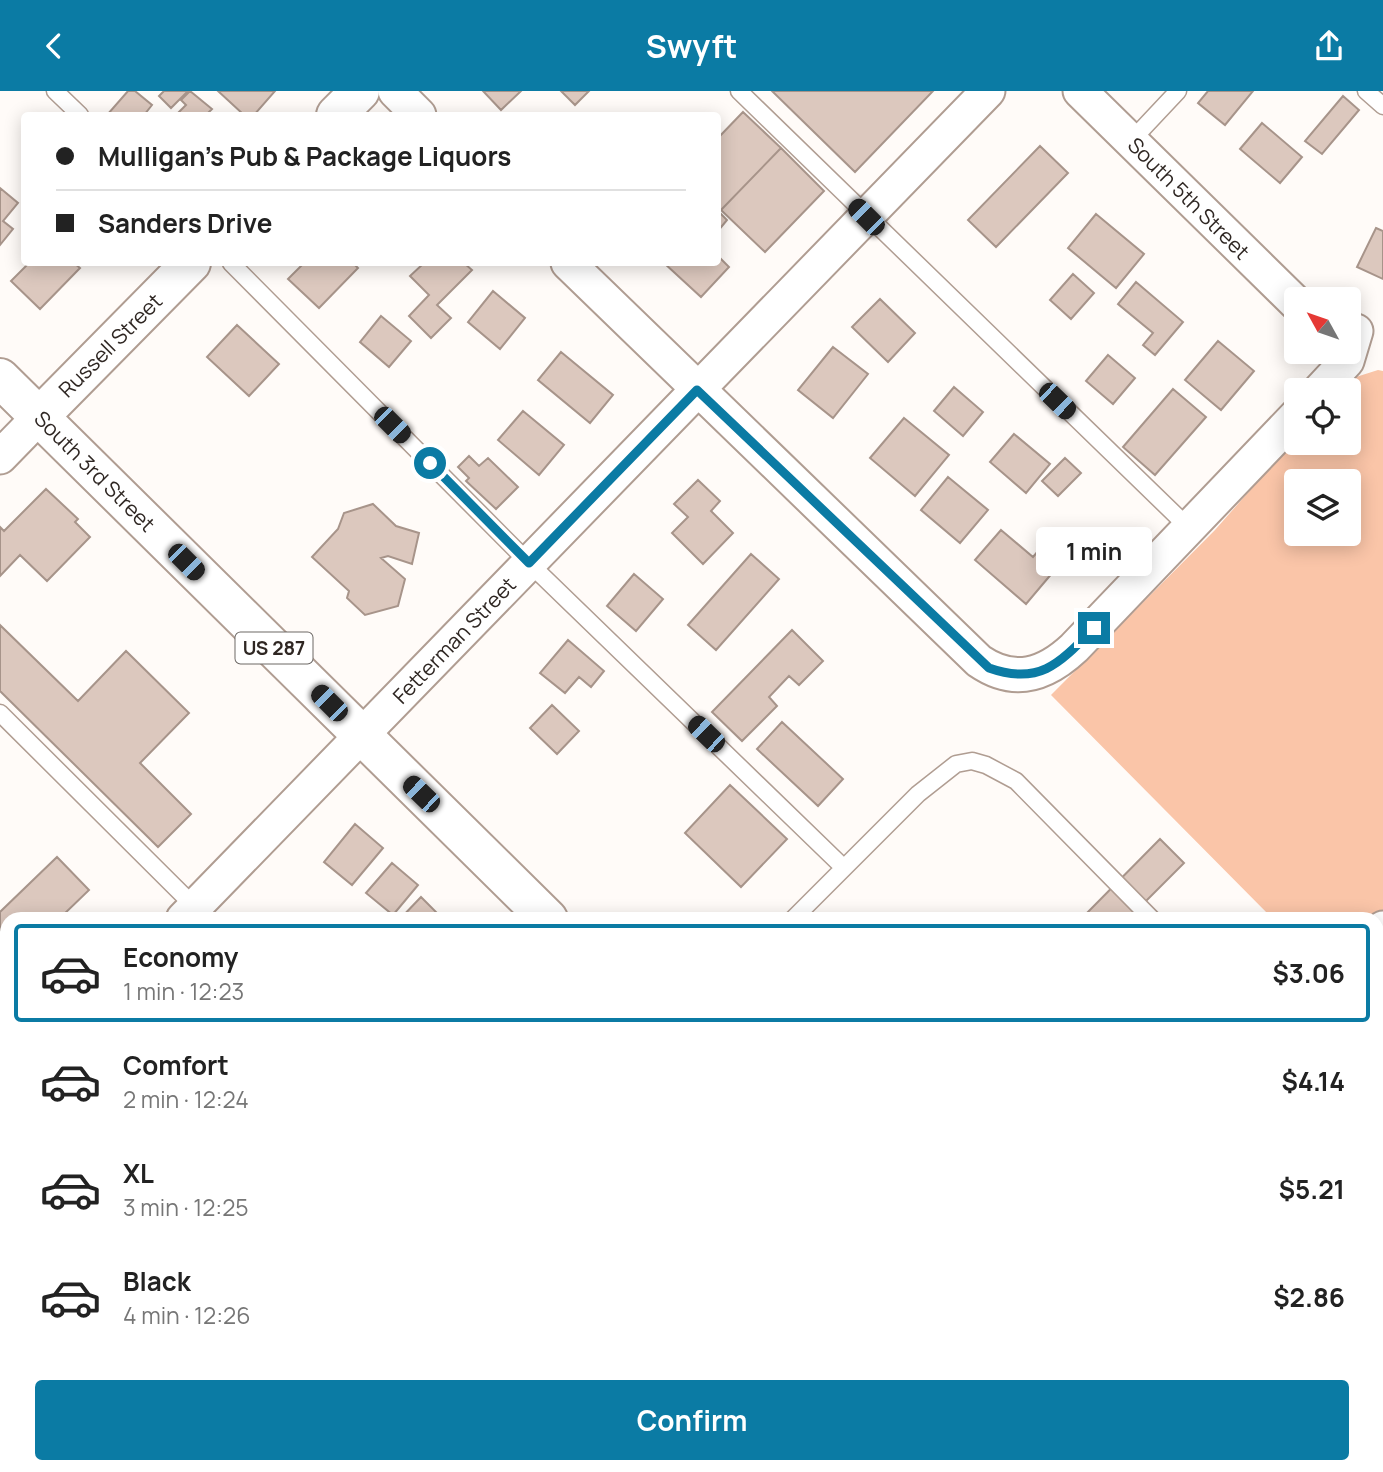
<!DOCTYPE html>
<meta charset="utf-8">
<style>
:root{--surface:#fff;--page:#f6f6f6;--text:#222;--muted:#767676;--line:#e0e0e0;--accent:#0b7ba4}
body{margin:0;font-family:Manrope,sans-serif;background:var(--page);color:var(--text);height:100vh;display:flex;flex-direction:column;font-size:26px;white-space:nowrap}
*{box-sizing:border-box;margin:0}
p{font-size:23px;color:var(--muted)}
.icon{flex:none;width:38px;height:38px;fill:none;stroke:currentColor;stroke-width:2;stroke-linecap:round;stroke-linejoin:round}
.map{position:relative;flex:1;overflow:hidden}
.panel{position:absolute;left:0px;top:821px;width:1384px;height:562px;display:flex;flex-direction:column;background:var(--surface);border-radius:21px 21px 0 0;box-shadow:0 4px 18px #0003}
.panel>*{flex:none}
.banner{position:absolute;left:21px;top:21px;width:700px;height:154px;border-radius:7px;box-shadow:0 4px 18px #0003;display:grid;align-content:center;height:154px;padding:0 35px;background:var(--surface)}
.needle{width:46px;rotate:310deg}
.buttons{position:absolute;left:1284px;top:196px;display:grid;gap:14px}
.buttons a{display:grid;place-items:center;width:77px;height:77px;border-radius:7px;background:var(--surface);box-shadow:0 4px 18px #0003;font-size:35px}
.end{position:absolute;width:32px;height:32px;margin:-16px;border:9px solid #0b7ba4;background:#fff;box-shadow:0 0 0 4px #fff}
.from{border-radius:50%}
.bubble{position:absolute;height:49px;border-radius:7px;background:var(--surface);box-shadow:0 4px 18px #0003;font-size:23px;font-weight:700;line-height:49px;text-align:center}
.car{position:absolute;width:21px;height:42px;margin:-21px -10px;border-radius:9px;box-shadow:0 0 5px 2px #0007;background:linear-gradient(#222 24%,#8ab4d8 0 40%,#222 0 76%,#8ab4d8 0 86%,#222 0)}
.banner b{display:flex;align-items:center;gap:24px;height:66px;font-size:26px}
.banner b+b{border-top:2px solid var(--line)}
.banner i{width:18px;height:18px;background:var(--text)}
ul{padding:12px 0 0;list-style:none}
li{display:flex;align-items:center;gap:21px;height:98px;margin:0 14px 10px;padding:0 21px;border:4px solid transparent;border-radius:7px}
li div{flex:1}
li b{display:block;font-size:26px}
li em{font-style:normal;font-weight:700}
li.current{border-color:var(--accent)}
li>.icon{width:63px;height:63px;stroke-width:1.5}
.primary-button{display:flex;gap:14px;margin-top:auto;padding:14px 35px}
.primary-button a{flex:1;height:80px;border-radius:7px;background:var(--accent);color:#fff;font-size:28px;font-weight:700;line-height:80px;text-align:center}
header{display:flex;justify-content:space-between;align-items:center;height:91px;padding:0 35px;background:var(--accent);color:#fff;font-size:32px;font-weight:700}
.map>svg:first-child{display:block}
</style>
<header><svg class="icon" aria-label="back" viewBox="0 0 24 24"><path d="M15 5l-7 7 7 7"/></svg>Swyft<svg class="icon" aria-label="share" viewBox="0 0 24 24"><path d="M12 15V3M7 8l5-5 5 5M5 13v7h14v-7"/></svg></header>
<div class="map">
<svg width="1383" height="1381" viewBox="0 0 1383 1381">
<rect width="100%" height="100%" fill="#fffbf8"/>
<path fill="#fac5a8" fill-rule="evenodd" d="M1378 279 1383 280V1381H1177L1171 1376H1377V828H1273L1051 604 1215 439 1297 346V352H1349V299H1342L1356 286ZM1297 390H1349V443H1297Z
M817 1376H852L847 1381H812Z"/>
<path fill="#dcc8be" stroke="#a7948a" stroke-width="2" d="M128 0H135L152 14 144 24H107Z
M164 0H188L171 17 159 5Z
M190 0 212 18 206 24 178 22 186 14 181 9Z
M218 0H275L254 24H244Z
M483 0H521L501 19Z
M561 0H589L575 14Z
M772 0H933L855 81Z
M1208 0H1253L1225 34 1198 12Z
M1343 5 1359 19 1322 63 1305 50Z
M743 21 781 57 721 119 718 115V47Z
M1262 32 1302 66 1280 92 1240 58Z
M1040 55 1068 82 996 156 968 129Z
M781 57 824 100 765 161 721 119Z
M0 97 18 112 3 130 13 138 0 154Z
M718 120 727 129 718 140Z
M1096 123 1144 163 1116 197 1068 157Z
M1376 137 1383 140V188L1357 176Z
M718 165 729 176 701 206 664 172H718Z
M29 172H74L80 177 40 218 11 190Z
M304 172H353L358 177 319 217 288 188Z
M424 172H464L472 179 437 214 451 227 431 247 409 225 429 204 410 185Z
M1073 183 1094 202 1071 228 1050 209Z
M1136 191 1183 231 1155 264 1143 254 1153 242 1118 213Z
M493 200 525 227 500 258 468 231Z
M880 208 915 242 888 271 852 236Z
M381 225 411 250 389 276 360 251Z
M237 234 279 273 249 305 207 266Z
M1218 250 1254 280 1221 319 1185 289Z
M833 256 868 283 833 327 798 299Z
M561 261 613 304 590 332 538 289Z
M1108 264 1135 287 1113 313 1086 290Z
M954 296 983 321 963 345 934 320Z
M1173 298 1206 326 1155 384 1123 356Z
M523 320 564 354 539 384 498 349Z
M904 327 949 364 915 405 870 367Z
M1014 343 1050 373 1026 402 990 371Z
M469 365 479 375 488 367 518 396 496 418 466 390 469 387 458 376Z
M1065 367 1081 382 1058 405 1042 390Z
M948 386 988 419 960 452 921 419Z
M698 389 720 410 711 420 733 442 703 473 672 442 688 426 674 413Z
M46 398 78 428 75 431 90 446 47 490 20 464 0 485V436L4 440Z
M373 413 396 435 419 442 412 473 388 465 381 467 405 488 398 515 365 524 347 507 349 500 312 466 338 438 344 422Z
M1001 439 1033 466 1045 452 1064 468 1026 513 975 469Z
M751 463 779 488 716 559 688 534Z
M634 483 663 508 636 540 607 515Z
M0 534 78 610 126 560 189 622 140 672 191 723 158 756 0 600Z
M792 539 823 570 799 594 789 585 769 606 777 615 742 650 712 621Z
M568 549 604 580 591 596 579 586 565 602 540 582Z
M552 614 579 640 557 663 530 637Z
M782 631 843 688 818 715 757 658Z
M730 694 787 748 741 796 685 742Z
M355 733 383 757 352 794 324 771Z
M1160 748 1184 772 1128 828H1081Z
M57 766 89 799 59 828H7V845L0 838V821Z
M392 772 418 794 393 824 366 802Z
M421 806 441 826 400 828Z
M7 1072V1115L0 1122V1080Z
M7 1150V1193L0 1200V1157Z
M7 1226V1242L0 1235Z
M7 1375 96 1376 102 1381H2Z
M157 1376H192L187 1381H151Z
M624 1376H712L707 1381H619Z
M720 1376H733L739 1381H715Z"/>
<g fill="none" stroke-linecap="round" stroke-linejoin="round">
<g stroke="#b09d92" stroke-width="19">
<path id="lane" d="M55 0 80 24
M739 0 1191 439
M1366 0 1383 15
M1131 50 1178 0
M231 172 529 472 843 776
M0 622 207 828
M793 828 918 703 956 673 972 670 986 674 1016 690 1152 828
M769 1376 774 1381
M568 1381 573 1376"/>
</g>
<g stroke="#b09d92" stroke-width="37">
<path id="street" d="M395 0 419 24
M1080 0 1297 213
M568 172 979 570C1014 594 1045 584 1074 557L1297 324
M1320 299 1347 270 1356 240
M0 366 39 326
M183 828 988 0
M1377 843 1383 837
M0 956 7 963
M0 1017 7 1010
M424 1376 430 1381
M866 1381 872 1376"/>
</g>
<g stroke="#b09d92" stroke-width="42">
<path id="secondary" d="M336 24 360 0
M39 326 191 172"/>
</g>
<g stroke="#b09d92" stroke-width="42">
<path id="primary" d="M0 287 548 828
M1102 1376 1107 1381"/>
</g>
<use href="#lane" stroke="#fff" stroke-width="16"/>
<use href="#street" stroke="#fff" stroke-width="33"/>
<use href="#secondary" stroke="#fff" stroke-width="38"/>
<use href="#primary" stroke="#fff" stroke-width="38"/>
</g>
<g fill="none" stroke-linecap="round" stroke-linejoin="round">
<path stroke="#0b7ba4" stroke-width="9" d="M430 372 529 472 697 299 989 577C1040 595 1060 572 1094 537"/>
</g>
<g text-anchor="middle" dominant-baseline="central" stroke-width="6" stroke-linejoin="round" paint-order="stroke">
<rect fill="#fff" stroke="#6d6865" stroke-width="2" x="235.5" y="541.5" width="77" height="31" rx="5"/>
<g font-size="19" font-weight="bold" fill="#2f2723">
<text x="274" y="557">US 287</text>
</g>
<g font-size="21" fill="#2f2723" stroke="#fff">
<text transform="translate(1189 107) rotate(45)">South 5th Street</text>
<text transform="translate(110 254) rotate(-45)">Russell Street</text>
<text transform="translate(95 380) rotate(45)">South 3rd Street</text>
<text transform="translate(454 549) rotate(-46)">Fetterman Street</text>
</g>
</g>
</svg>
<div class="buttons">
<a><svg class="needle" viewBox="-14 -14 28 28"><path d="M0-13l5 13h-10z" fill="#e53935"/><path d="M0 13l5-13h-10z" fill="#767676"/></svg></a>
<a><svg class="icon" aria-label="locate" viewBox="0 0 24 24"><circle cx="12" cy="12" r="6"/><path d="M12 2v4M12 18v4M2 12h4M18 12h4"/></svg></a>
<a><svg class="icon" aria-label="layers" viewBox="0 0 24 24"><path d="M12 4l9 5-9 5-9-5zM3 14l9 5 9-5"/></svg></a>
</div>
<i class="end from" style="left:430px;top:372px"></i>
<i class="end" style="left:1094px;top:537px"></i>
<div class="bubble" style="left:1036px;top:436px;width:116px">1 min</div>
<i class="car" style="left:866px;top:126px;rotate:315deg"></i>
<i class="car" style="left:1057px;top:310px;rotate:134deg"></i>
<i class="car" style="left:392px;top:334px;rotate:135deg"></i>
<i class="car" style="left:186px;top:471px;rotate:135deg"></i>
<i class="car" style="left:329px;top:612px;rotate:315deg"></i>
<i class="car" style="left:706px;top:643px;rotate:314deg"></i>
<i class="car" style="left:421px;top:703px;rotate:314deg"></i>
<div class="banner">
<b><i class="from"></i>Mulligan's Pub &amp; Package Liquors</b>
<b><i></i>Sanders Drive</b>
</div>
<section class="panel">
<ul>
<li class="current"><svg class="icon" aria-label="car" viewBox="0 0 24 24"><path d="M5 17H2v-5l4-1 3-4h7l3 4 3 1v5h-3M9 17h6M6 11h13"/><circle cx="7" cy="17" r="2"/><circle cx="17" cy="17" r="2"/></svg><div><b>Economy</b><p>1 min · 12:23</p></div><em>$3.06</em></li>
<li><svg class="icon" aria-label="car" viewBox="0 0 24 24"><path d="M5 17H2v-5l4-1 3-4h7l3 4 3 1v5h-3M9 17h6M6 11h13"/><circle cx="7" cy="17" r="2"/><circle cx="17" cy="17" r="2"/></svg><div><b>Comfort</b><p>2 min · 12:24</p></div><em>$4.14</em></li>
<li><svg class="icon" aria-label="car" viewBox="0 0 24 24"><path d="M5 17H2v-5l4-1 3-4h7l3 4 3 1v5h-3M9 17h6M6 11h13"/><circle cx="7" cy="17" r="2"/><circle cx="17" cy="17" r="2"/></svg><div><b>XL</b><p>3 min · 12:25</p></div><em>$5.21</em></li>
<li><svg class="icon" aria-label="car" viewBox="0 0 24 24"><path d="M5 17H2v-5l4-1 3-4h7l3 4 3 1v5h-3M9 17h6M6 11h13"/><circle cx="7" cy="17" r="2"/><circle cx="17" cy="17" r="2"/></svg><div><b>Black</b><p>4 min · 12:26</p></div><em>$2.86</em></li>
</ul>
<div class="primary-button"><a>Confirm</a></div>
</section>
</div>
